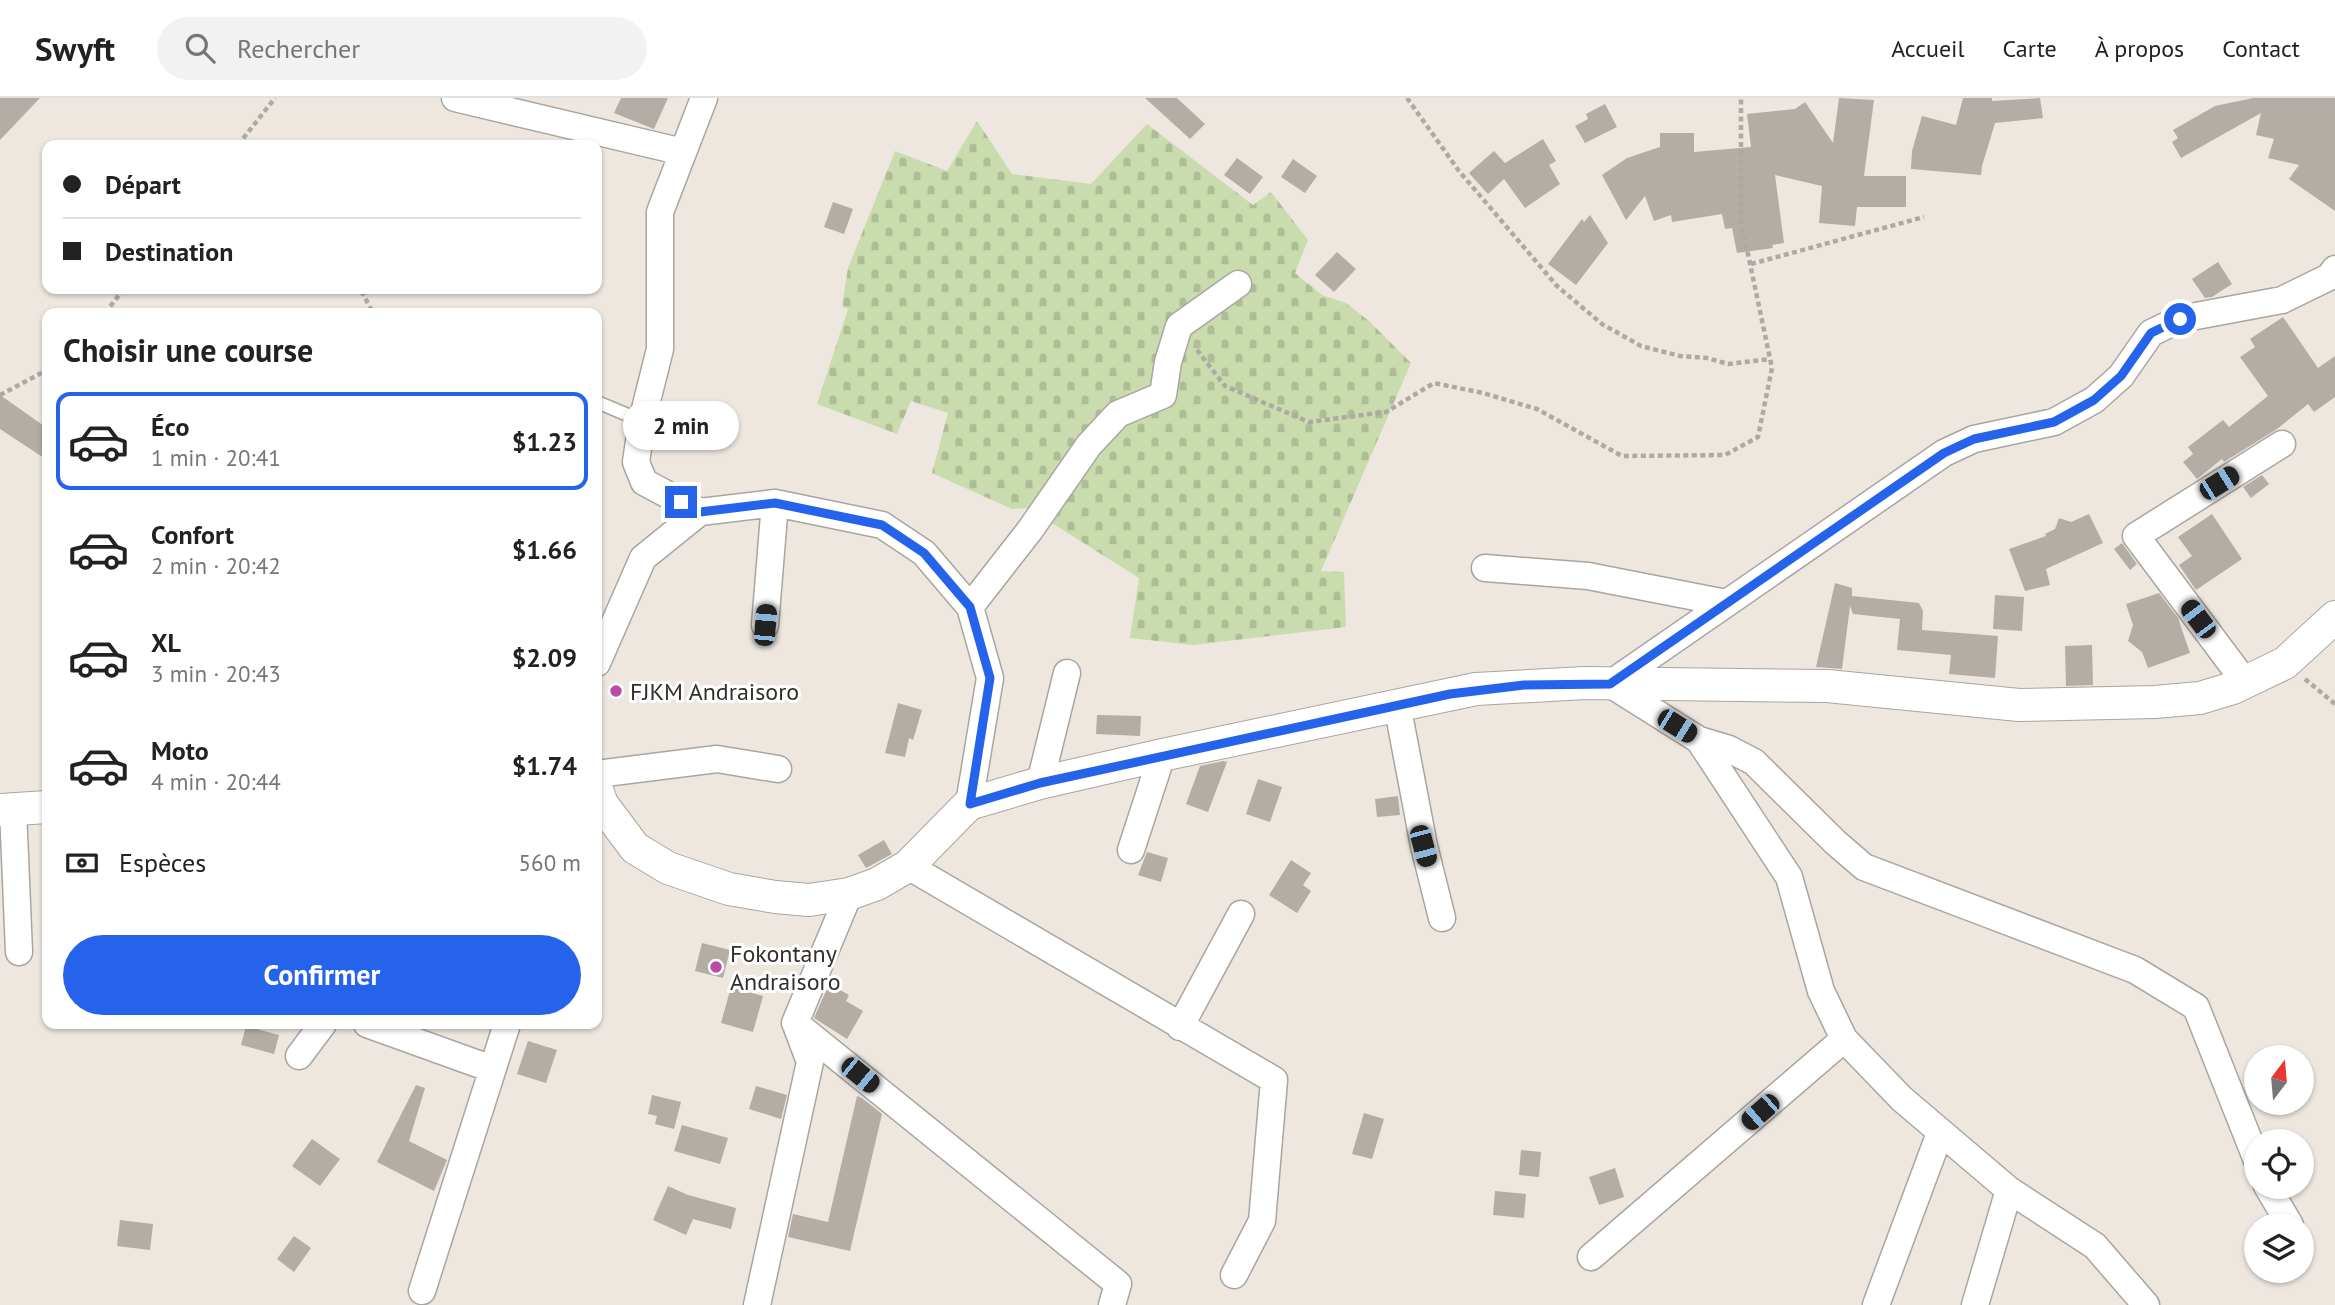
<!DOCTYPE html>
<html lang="fr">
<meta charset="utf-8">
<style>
:root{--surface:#fff;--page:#f2f2f2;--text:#222;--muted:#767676;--line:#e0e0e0;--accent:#2563eb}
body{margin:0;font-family:"PT Sans",sans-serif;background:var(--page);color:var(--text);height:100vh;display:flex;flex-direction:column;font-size:26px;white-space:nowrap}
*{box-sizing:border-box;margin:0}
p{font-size:23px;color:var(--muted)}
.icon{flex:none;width:38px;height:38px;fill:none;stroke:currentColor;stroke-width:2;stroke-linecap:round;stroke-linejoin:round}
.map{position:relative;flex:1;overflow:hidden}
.panel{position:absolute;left:42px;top:210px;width:560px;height:721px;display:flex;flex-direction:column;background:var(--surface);border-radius:14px;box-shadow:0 2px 5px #0004}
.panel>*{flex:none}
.banner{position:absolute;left:42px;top:42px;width:560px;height:154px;border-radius:14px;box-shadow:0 2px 5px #0004;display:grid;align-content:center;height:154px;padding:0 21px;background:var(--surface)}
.needle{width:46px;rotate:16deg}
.fabs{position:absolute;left:2244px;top:947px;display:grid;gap:14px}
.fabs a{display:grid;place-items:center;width:70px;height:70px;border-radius:50%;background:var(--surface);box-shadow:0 2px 5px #0004;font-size:35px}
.end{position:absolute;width:32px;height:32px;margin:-16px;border:9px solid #2563eb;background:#fff;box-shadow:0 0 0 4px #fff}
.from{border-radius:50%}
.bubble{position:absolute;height:49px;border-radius:24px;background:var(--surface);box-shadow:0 2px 5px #0004;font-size:23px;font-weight:600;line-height:49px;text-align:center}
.car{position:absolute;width:21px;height:42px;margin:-21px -10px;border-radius:9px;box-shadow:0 0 5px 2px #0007;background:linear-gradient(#222 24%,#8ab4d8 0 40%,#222 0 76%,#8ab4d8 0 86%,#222 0)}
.banner b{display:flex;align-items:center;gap:24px;height:66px;font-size:26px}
.banner b+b{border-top:2px solid var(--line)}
.banner i{width:18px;height:18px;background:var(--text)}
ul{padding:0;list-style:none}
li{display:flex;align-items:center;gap:21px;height:98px;margin:0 14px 10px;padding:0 7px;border:4px solid transparent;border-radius:14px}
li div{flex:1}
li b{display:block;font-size:26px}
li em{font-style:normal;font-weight:600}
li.selected{border-color:var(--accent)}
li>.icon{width:63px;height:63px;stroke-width:1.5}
h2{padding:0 21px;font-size:32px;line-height:84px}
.pay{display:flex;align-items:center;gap:18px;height:77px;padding:0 21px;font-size:26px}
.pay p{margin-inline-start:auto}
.action{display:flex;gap:14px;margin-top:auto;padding:14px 21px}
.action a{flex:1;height:80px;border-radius:42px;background:var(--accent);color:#fff;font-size:28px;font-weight:600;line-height:80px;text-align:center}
header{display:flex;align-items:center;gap:42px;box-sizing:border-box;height:98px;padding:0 35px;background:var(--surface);border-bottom:2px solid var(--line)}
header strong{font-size:33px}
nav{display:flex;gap:38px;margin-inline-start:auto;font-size:24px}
.search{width:490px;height:63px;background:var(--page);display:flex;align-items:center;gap:18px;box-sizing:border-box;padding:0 24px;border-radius:38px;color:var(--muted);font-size:26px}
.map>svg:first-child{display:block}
</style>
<header>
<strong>Swyft</strong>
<div class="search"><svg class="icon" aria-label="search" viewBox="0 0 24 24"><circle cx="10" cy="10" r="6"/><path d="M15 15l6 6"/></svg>Rechercher</div>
<nav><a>Accueil</a><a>Carte</a><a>À propos</a><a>Contact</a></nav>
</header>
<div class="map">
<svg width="2335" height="1207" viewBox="0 0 2335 1207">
<defs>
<pattern id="cemetery-stones" width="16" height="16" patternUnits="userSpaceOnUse" patternTransform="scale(1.75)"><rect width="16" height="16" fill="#cadcae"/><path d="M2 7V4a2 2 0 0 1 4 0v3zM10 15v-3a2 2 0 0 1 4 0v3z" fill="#aebd96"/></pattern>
</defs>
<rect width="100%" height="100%" fill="#ede7e0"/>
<path fill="url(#cemetery-stones)" d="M977 23 1012 76 1091 86 1147 26 1253 107 1271 94 1308 142 1295 175 1322 197 1346 205 1369 223 1411 265 1321 473 1344 474 1346 529 1193 547 1130 540 1139 480 1028 410 1012 411 932 375 948 315 911 303 897 336 817 306 848 211 842 208 848 170 895 53 947 73Z"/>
<path fill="#b3ada6" d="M0 0H40L0 42Z
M621 0H668L654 31 614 15Z
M1145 0H1177L1205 26 1190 41Z
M1839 0 1874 2 1864 78H1906V109H1857L1855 128 1819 125 1822 88 1775 77 1784 145 1772 147 1773 150 1737 155 1732 130 1725 131 1722 116 1672 124 1671 117 1654 123 1645 98 1626 122 1602 77 1627 60 1660 49V35H1694V54L1751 49 1747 16 1795 11 1805 4 1833 45Z
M1963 0H1992V3L2040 0 2043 20 1995 25 1982 68 1981 77 1911 71 1912 53 1922 18 1956 27Z
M2253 0H2335V113L2289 81 2299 67 2268 60 2274 41 2256 37 2261 15 2181 60 2172 44 2178 40 2173 32 2215 8Z
M1605 6 1617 29 1585 45 1575 28 1588 21 1586 16Z
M1543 41 1556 63 1549 67 1560 86 1525 110 1504 81 1488 96 1469 75 1494 53 1505 65Z
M1237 60 1263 79 1250 96 1224 77Z
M1293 61 1317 78 1305 95 1281 79Z
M833 104 853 111 844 136 824 129Z
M1590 117 1608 145 1576 187 1548 166 1582 121 1584 124Z
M1337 154 1356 171 1334 194 1315 177Z
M2218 164 2232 186 2212 199 2205 200 2192 181Z
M2283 219 2318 270 2335 258V299L2314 314 2308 306 2277 331 2224 364 2222 361 2197 381 2183 364 2193 356 2188 349 2223 322 2229 329 2268 298 2240 259 2255 249 2250 241Z
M0 297 47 330V362L0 331Z
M2262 377 2269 386 2251 400 2243 389Z
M2089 416 2103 445 2046 471 2050 487 2025 493 2009 451 2046 438 2045 436 2055 431 2059 420 2071 424Z
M2212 416 2242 461 2196 492 2179 467 2192 458 2178 439Z
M2122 445 2137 466 2130 472 2114 451Z
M1835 485 1852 490V498L1919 505 1923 513 1922 532 1998 538 1995 580 1949 576 1951 557 1897 552 1900 521 1853 516 1850 508 1842 571 1816 569Z
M2159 495 2178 520 2190 555 2148 570 2142 554 2128 543 2133 527 2126 506Z
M1995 497 2024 499 2022 533 1993 531Z
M2092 547 2093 587 2066 588 2065 548Z
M898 605 922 612 913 642 909 640 905 659 885 655Z
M1097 617 1141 618 1140 638 1096 636Z
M1223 663 1227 664 1208 714 1186 706 1200 668Z
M1258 681 1282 689 1270 724 1246 716Z
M1398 698 1400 717 1377 719 1375 701Z
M884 742 892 756 866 770 858 757Z
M1147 754 1168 760 1161 784 1138 777Z
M1291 762 1311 775 1303 787 1311 793 1297 815 1269 797Z
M702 845 730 852 723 880 695 873Z
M829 886 849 897 846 903 863 913 847 941 814 920Z
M731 889 763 898 753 934 721 925Z
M246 928 279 937 274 956 241 947Z
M528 943 557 952 546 985 517 976Z
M416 987 425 990 409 1043 447 1062 434 1093 377 1064Z
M756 988 787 997 781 1021 749 1011Z
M652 997 681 1004 674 1031 655 1026 657 1018 648 1016Z
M857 998 862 1000 882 1016 850 1153 788 1139 793 1116 828 1124Z
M1364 1015 1384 1021 1372 1061 1352 1056Z
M682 1027 728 1040 720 1066 674 1053Z
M312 1041 340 1061 320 1088 292 1068Z
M1521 1052 1541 1054 1539 1079 1519 1077Z
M1615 1070 1624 1099 1599 1107 1589 1079Z
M668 1088 688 1097 736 1110 731 1131 693 1121 686 1137 653 1122Z
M1495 1093 1526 1096 1524 1120 1493 1117Z
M120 1122 153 1126 150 1152 117 1148Z
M294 1138 311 1150 294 1174 277 1161Z"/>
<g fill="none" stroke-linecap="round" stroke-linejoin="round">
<g stroke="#aaa59e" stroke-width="15">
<path id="service" d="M597 304 642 323"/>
</g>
<g stroke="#aaa59e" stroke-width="29">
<path id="minor" d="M455 0 683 54
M700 414 644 384 636 364 642 323 660 251V114L704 0
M1485 470 1588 478 1726 505
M970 509 1030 432 1089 347 1118 316 1163 297 1168 264 1179 228 1238 186
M765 527 775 405
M597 565 643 460 700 414 775 405 882 427 924 455 970 509 990 580 969 706
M2245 584 2136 438 2282 346
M1397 606 1424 748 1442 820
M1699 642 1729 651 1754 664 1835 744 1864 769 2135 872 2196 909 2256 1060
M597 676 717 661 778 671
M1040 685 1067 575
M13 711 19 854
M1131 752 1162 657
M908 768 1274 982 1262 1123 1234 1177
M849 796 795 925 1118 1186 1112 1207
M367 926 492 971
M1180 929 1241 816
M299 958 323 926
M2267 1088 2290 1127
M1591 1159 1844 941
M422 1193 507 926
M757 1207 810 964 796 927
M1876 1207 1940 1035
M1975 1207 2009 1092
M2146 1207 2095 1148 2009 1092 1902 1001 1844 941 1821 893 1789 779 1699 642 1610 586 1944 355 1974 341 2054 324 2094 302 2121 278 2151 235 2180 221 2282 202 2329 179 2335 171"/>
</g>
<g stroke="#aaa59e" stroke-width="34">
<path id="tertiary" d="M597 692 602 706 635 750 668 770 729 791 775 799 809 802 849 796 877 786 908 768 969 706 1040 685 1162 657 1476 591 1585 585 1827 588 2019 607 2155 604 2200 600 2233 590 2285 565 2335 519
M0 712 47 709"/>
</g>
<path stroke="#aea9a3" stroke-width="4.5" stroke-dasharray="5 3.5" stroke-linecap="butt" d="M1407 0 1459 73 1557 188 1602 226 1641 248 1680 258 1707 260 1728 266 1770 261
M238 47 275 0
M1751 166 1924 119
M353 191 362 194 373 215
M105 215 124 191
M1197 252 1225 288 1309 324 1386 314 1434 285 1483 295 1537 311 1622 358 1725 357 1758 339 1772 270 1741 123V0
M0 297 47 272
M2305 581 2335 606"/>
<use href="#service" stroke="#fff" stroke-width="12"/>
<use href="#minor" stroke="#fff" stroke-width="26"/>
<use href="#tertiary" stroke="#fff" stroke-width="32"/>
</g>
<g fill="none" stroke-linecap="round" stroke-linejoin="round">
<path stroke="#2563eb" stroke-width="9" d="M681 404 700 414 775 405 882 427 924 455 970 509 990 580 970 706 1040 685 1450 596 1524 587 1610 586 1944 355 1974 341 2054 324 2094 302 2121 278 2151 235 2180 221"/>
</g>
<g fill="#bc4aa6" stroke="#fff" stroke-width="2.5">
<circle cx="616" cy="593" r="7"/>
<circle cx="716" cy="869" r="7"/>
</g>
<g text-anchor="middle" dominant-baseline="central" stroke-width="6" stroke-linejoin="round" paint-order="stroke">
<g font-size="24" fill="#312f2c" stroke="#fff" text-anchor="start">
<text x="630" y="593">FJKM Andraisoro</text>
<text x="730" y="855">Fokontany<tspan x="730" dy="28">Andraisoro</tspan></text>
</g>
</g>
</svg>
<div class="fabs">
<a><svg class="needle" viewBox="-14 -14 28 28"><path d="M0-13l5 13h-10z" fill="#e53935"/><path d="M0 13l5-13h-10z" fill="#767676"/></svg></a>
<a><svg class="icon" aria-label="locate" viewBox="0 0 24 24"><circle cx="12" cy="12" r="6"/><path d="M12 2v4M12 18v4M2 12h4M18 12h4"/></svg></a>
<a><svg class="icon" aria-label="layers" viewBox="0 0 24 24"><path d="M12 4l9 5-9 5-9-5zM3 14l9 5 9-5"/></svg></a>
</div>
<i class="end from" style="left:2180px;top:221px"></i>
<i class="end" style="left:681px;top:404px"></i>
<div class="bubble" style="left:623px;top:303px;width:116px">2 min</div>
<i class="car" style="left:2219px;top:385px;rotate:58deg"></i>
<i class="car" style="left:2198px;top:521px;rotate:323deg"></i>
<i class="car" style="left:765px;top:527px;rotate:5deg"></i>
<i class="car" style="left:1677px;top:628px;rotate:122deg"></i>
<i class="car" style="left:1423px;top:748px;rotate:165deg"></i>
<i class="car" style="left:860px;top:977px;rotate:129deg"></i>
<i class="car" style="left:1760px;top:1014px;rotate:229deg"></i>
<div class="banner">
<b><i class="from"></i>Départ</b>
<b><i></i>Destination</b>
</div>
<section class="panel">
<h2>Choisir une course</h2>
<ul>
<li class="selected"><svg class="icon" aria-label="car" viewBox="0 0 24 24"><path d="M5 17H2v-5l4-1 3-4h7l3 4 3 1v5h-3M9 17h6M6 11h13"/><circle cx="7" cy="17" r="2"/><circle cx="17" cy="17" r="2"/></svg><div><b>Éco</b><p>1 min · 20:41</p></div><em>$1.23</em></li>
<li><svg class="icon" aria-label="car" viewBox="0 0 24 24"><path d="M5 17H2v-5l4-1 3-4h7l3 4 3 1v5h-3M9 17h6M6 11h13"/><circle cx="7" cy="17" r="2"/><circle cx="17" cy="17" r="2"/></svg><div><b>Confort</b><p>2 min · 20:42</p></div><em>$1.66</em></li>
<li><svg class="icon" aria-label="car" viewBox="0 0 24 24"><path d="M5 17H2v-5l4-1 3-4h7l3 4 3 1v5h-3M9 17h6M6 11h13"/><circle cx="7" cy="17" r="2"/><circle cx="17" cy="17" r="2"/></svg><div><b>XL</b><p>3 min · 20:43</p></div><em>$2.09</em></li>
<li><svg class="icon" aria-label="car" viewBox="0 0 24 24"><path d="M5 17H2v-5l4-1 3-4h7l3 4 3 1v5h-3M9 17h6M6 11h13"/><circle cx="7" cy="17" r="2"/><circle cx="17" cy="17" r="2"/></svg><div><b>Moto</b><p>4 min · 20:44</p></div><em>$1.74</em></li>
</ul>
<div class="pay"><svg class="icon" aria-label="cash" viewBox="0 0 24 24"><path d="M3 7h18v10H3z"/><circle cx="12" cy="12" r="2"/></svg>Espèces<p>560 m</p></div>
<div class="action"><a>Confirmer</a></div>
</section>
</div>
